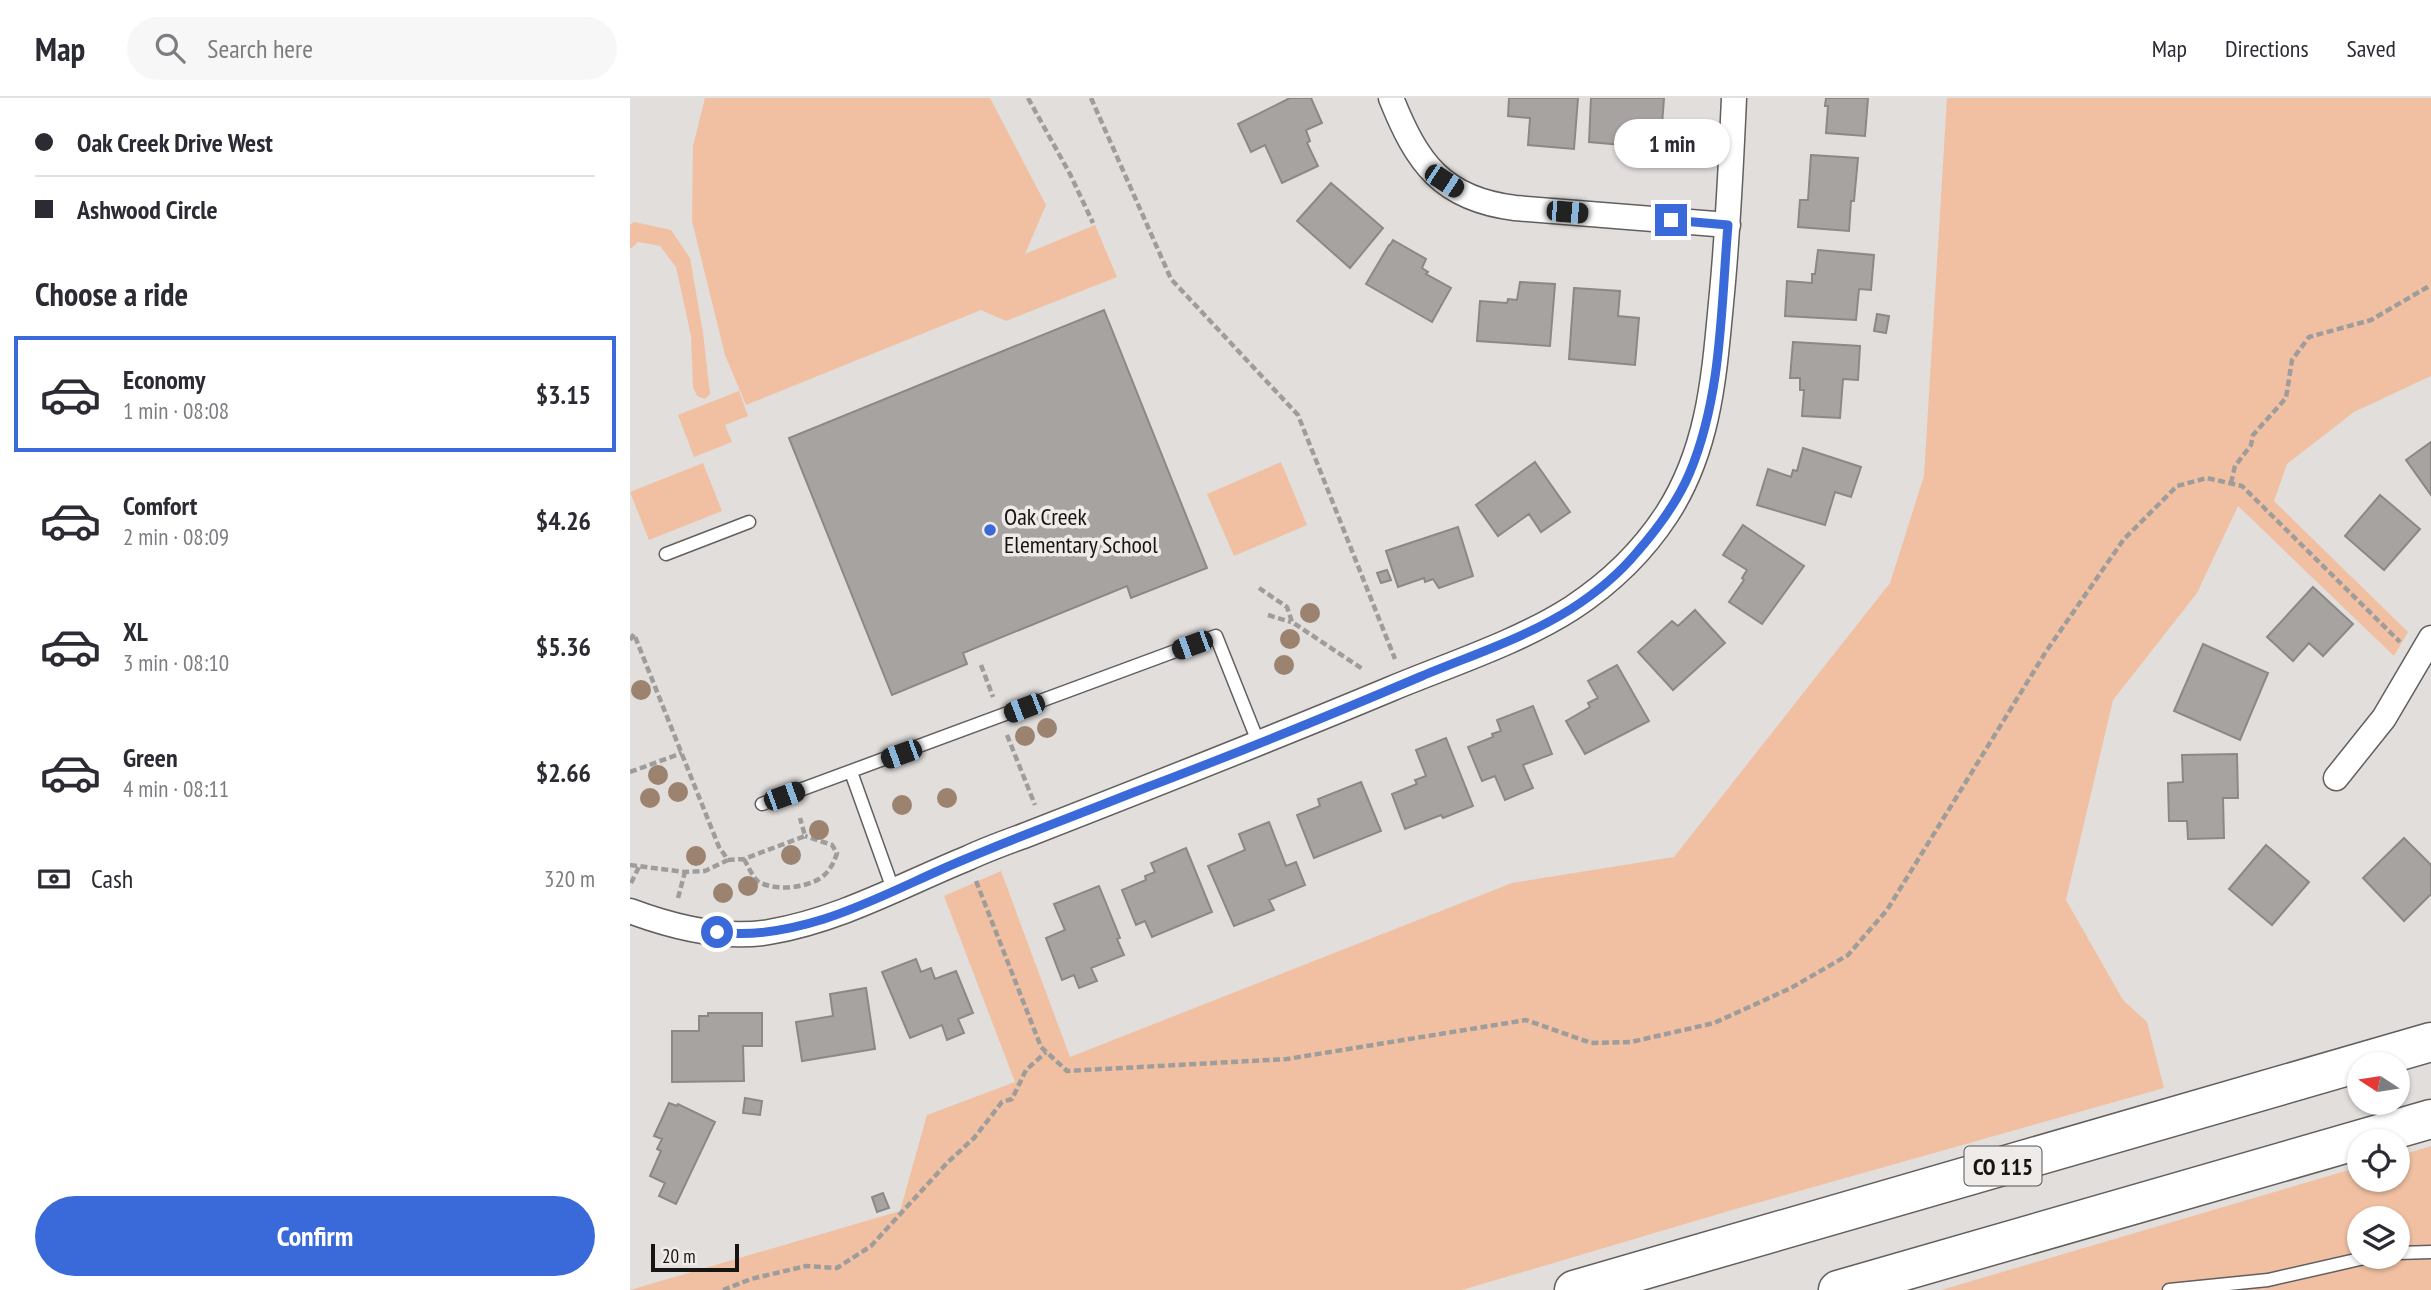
<!DOCTYPE html>
<meta charset="utf-8">
<style>
:root{--surface:#fff;--page:#f7f7f7;--text:#2b2b33;--muted:#7c7c81;--line:#e1e1e2;--accent:#3a6ada}
body{margin:0;font-family:"PT Sans Narrow",sans-serif;background:var(--page);color:var(--text);height:100vh;display:flex;flex-direction:column;font-size:26px;white-space:nowrap}
*{box-sizing:border-box;margin:0}
p{font-size:23px;color:var(--muted)}
.icon{flex:none;width:38px;height:38px;fill:none;stroke:currentColor;stroke-width:2;stroke-linecap:round;stroke-linejoin:round}
.map{position:relative;flex:1;overflow:hidden}
.details{display:flex;flex-direction:column;background:var(--surface);width:630px}
.details>*{flex:none}
.banner{display:grid;align-content:center;height:154px;padding:0 35px;background:var(--surface)}
.needle{width:46px;rotate:282deg}
.controls{position:absolute;left:1717px;top:954px;display:grid;gap:14px}
.controls a{display:grid;place-items:center;width:63px;height:63px;border-radius:50%;background:var(--surface);box-shadow:0 2px 5px #0004;font-size:35px}
.scale{position:absolute;left:21px;bottom:18px;width:88px;box-sizing:border-box;padding-left:7px;border:4px solid #161514;border-top:0;font-size:19px;line-height:24px;white-space:nowrap;color:#161514;-webkit-text-stroke:5px #eeebe9;paint-order:stroke}
.end{position:absolute;width:32px;height:32px;margin:-16px;border:9px solid #3a6ada;background:#fff;box-shadow:0 0 0 4px #fff}
.from{border-radius:50%}
.bubble{position:absolute;height:49px;border-radius:24px;background:var(--surface);box-shadow:0 2px 5px #0004;font-size:23px;font-weight:600;line-height:49px;text-align:center}
.car{position:absolute;width:21px;height:42px;margin:-21px -10px;border-radius:9px;box-shadow:0 0 5px 2px #0007;background:linear-gradient(#222 24%,#8ab4d8 0 40%,#222 0 76%,#8ab4d8 0 86%,#222 0)}
.banner b{display:flex;align-items:center;gap:24px;height:66px;font-size:26px}
.banner b+b{border-top:2px solid var(--line)}
.banner i{width:18px;height:18px;background:var(--text)}
ul{padding:0;list-style:none}
li{display:flex;align-items:center;gap:21px;height:116px;margin:0 14px 10px;padding:0 21px;border:4px solid transparent;border-radius:0px}
li div{flex:1}
li b{display:block;font-size:26px}
li em{font-style:normal;font-weight:600}
li.selected{border-color:var(--accent)}
li>.icon{width:63px;height:63px;stroke-width:1.5}
h2{padding:0 35px;font-size:32px;line-height:84px}
.pay{display:flex;align-items:center;gap:18px;height:77px;padding:0 35px;font-size:26px}
.pay p{margin-inline-start:auto}
.cta{display:flex;gap:14px;margin-top:auto;padding:14px 35px}
.cta a{flex:1;height:80px;border-radius:42px;background:var(--accent);color:#fff;font-size:28px;font-weight:600;line-height:80px;text-align:center}
header{display:flex;align-items:center;gap:42px;box-sizing:border-box;height:98px;padding:0 35px;background:var(--surface);border-bottom:2px solid var(--line)}
header strong{font-size:33px}
nav{display:flex;gap:38px;margin-inline-start:auto;font-size:24px}
.search{width:490px;height:63px;background:var(--page);display:flex;align-items:center;gap:18px;box-sizing:border-box;padding:0 24px;border-radius:38px;color:var(--muted);font-size:26px}
main{display:flex;flex:1;min-height:0}
.map>svg:first-child{display:block}
</style>
<header>
<strong>Map</strong>
<div class="search"><svg class="icon" aria-label="search" viewBox="0 0 24 24"><circle cx="10" cy="10" r="6"/><path d="M15 15l6 6"/></svg>Search here</div>
<nav><a>Map</a><a>Directions</a><a>Saved</a></nav>
</header>
<main>
<section class="details">
<div class="banner">
<b><i class="from"></i>Oak Creek Drive West</b>
<b><i></i>Ashwood Circle</b>
</div>
<h2>Choose a ride</h2>
<ul>
<li class="selected"><svg class="icon" aria-label="car" viewBox="0 0 24 24"><path d="M5 17H2v-5l4-1 3-4h7l3 4 3 1v5h-3M9 17h6M6 11h13"/><circle cx="7" cy="17" r="2"/><circle cx="17" cy="17" r="2"/></svg><div><b>Economy</b><p>1 min · 08:08</p></div><em>$3.15</em></li>
<li><svg class="icon" aria-label="car" viewBox="0 0 24 24"><path d="M5 17H2v-5l4-1 3-4h7l3 4 3 1v5h-3M9 17h6M6 11h13"/><circle cx="7" cy="17" r="2"/><circle cx="17" cy="17" r="2"/></svg><div><b>Comfort</b><p>2 min · 08:09</p></div><em>$4.26</em></li>
<li><svg class="icon" aria-label="car" viewBox="0 0 24 24"><path d="M5 17H2v-5l4-1 3-4h7l3 4 3 1v5h-3M9 17h6M6 11h13"/><circle cx="7" cy="17" r="2"/><circle cx="17" cy="17" r="2"/></svg><div><b>XL</b><p>3 min · 08:10</p></div><em>$5.36</em></li>
<li><svg class="icon" aria-label="car" viewBox="0 0 24 24"><path d="M5 17H2v-5l4-1 3-4h7l3 4 3 1v5h-3M9 17h6M6 11h13"/><circle cx="7" cy="17" r="2"/><circle cx="17" cy="17" r="2"/></svg><div><b>Green</b><p>4 min · 08:11</p></div><em>$2.66</em></li>
</ul>
<div class="pay"><svg class="icon" aria-label="cash" viewBox="0 0 24 24"><path d="M3 7h18v10H3z"/><circle cx="12" cy="12" r="2"/></svg>Cash<p>320 m</p></div>
<div class="cta"><a>Confirm</a></div>
</section>
<div class="map">
<svg width="1801" height="1192" viewBox="0 0 1801 1192">
<rect width="100%" height="100%" fill="#e1dedc"/>
<path fill="#f1c0a2" fill-rule="evenodd" d="M75 0H360L416 107 395 156 465 127 487 179 376 223 351 212 116 307 95 257 62 123 63 48Z
M1317 0H1801V278L1724 314 1657 366 1644 403 1778 534 1764 558 1608 408 1567 495 1483 602 1436 802 1493 902 1517 924 1534 990 1102 1112 832 1192H0L270 1113 297 1017 385 984 314 798 371 773 440 959 882 785 1044 759 1260 485 1294 378Z
M4 124 41 132 60 160 73 235 80 296 75 301 67 298 63 289 61 238 46 169 30 148 8 144 0 151V127Z
M109 293 118 318 95 327 102 344 64 359 48 317Z
M651 364 677 427 604 458 577 396Z
M73 365 92 413 19 442 0 394Z
M1801 1048V1192H1311L1729 1069V1082H1768V1058ZM1729 1120H1768V1158H1729Z"/>
<path fill="#a6a3a1" stroke="#8b8887" stroke-width="2" d="M660 0H681L692 25 676 32 680 43 677 45 688 68 652 85 635 47 621 54 608 26Z
M879 0H948L944 51 898 47 900 20 878 18Z
M961 0H1034L1032 27 1005 25V28L995 27 992 47 959 44Z
M1196 0H1238L1235 38 1196 35 1198 8H1195Z
M1181 57 1228 60 1224 103H1221L1219 133 1168 129 1170 102H1178Z
M701 85 753 130 720 170 667 123Z
M763 142 796 161 792 170 798 174 796 176 821 190 802 224 736 186 759 147H760Z
M1188 152 1244 157 1241 192 1229 191 1226 222 1155 218 1157 183 1182 185V176H1185Z
M890 184 925 186 920 248 847 243 850 203 877 205 878 201 887 202Z
M944 190 990 193 988 218 1009 220 1005 267 939 261Z
M474 212 577 470 501 500 497 488 333 555 337 566 262 597 159 340Z
M1247 216 1259 218 1256 235 1244 233Z
M1163 244 1230 248 1228 282 1213 281 1210 320 1172 318 1174 292H1170V280H1160Z
M1801 344V397L1776 362Z
M1173 350 1231 369 1221 399 1205 394 1195 427 1127 407 1138 371 1161 379 1163 372 1167 373Z
M905 364 940 414 911 434 899 416 868 438 846 407Z
M1750 397 1790 431 1754 472 1715 438Z
M1113 427 1174 468 1132 526 1099 504 1114 482 1112 480 1117 472 1093 457Z
M828 429 843 478 809 490 803 481 795 484 794 480 768 489 756 453Z
M757 472 761 482 751 485 747 475Z
M1683 489 1723 526 1693 558 1679 545 1663 563 1637 539Z
M1065 512 1095 545 1043 592 1008 554 1042 523 1048 528Z
M1573 546 1638 575 1610 642 1544 613Z
M987 567 1019 623 955 656 936 623 960 609 958 605 968 600 958 583Z
M903 608 922 656 893 667 903 690 875 702 865 678 852 683 838 649 863 639 862 636 871 633 867 622Z
M816 640 843 708 813 720 811 717 775 731 762 696 787 686 785 682 796 678 786 652Z
M1607 656 1608 700H1593L1594 740 1558 741 1557 723H1539L1538 685 1553 684 1552 657Z
M731 684 751 733 684 760 667 717 690 708 688 701Z
M639 724 656 768 666 764 675 787 639 802 644 812 604 828 578 768 615 752 609 736Z
M1774 740 1801 767V796L1774 823 1733 780Z
M1636 747 1679 784 1642 827 1599 791Z
M556 750 582 814 522 839 515 823 506 827 492 792 516 782 515 778 525 774 521 765Z
M469 788 490 840 487 841 494 857 461 870 467 883 449 890 444 877 432 882 416 840 435 832 424 806Z
M286 861 291 874 301 870 305 881 326 873 343 915 328 921 334 935 317 942 312 927 280 940 252 874Z
M236 890 245 951 172 963 166 924 203 918 200 896Z
M78 915H132V948H113L114 983 42 984V933H69V918H78Z
M115 1000 132 1003 130 1017 113 1015Z
M39 1005 47 1008 48 1006 85 1024 46 1106 29 1098 35 1085 20 1078 31 1053 27 1051 32 1041 24 1038Z
M253 1095 259 1110 247 1114 242 1099Z"/>
<g fill="none" stroke-linecap="round" stroke-linejoin="round">
<g stroke="#625f5d" stroke-width="15">
<path id="service" d="M36 456 119 424
M221 674 264 794
M132 706 586 538 629 646
M1768 1155 1801 1154
M1539 1192 1638 1182 1743 1158"/>
</g>
<g stroke="#625f5d" stroke-width="27">
<path id="minor" d="M761 0C787 65 812 101 885 110L1098 127
M1706 680 1754 620 1801 540
M0 813C43 829 93 842 139 834 210 822 272 787 338 760 357 751 377 744 396 737 519 689 641 641 763 590 821 566 889 544 942 510 980 485 1013 453 1037 416 1079 351 1084 279 1091 205 1098 136 1101 68 1104 0"/>
</g>
<g stroke="#625f5d" stroke-width="41">
<path id="trunk" d="M944 1192 1801 944
M1208 1192 1801 1021"/>
</g>
<path stroke="#9f9d9b" stroke-width="4.5" stroke-dasharray="7 3.5" stroke-linecap="butt" d="M398 0 440 76 463 125
M461 0 541 181 668 317 765 561
M1601 385 1605 368 1621 347 1623 337 1656 300 1662 262 1679 239 1741 222 1801 187
M629 490 657 509 662 524 734 572
M638 517 661 524
M0 542 4 536 89 749 98 762 114 761 175 738 170 720
M351 567 363 599
M377 637 405 707
M0 674 52 655
M114 761C118 768 123 780 129 784 145 793 174 790 189 781 199 775 204 765 207 755L202 747 175 738
M0 767 55 774 75 773 98 762
M346 783 411 949 437 973 657 961 896 922 961 945 1001 944 1084 925 1161 890 1218 857 1257 812 1417 552 1494 441 1547 388 1577 380 1612 388 1770 544
M1 785 9 769
M48 800 55 774
M93 1192 121 1181 176 1168 207 1170 241 1148 317 1065 344 1040 372 1004 382 1001 396 972 416 954"/>
<use href="#service" stroke="#fff" stroke-width="12"/>
<use href="#minor" stroke="#fff" stroke-width="24"/>
<use href="#trunk" stroke="#fff" stroke-width="38"/>
</g>
<g fill="#9c8370">
<circle cx="680" cy="515" r="10"/>
<circle cx="660" cy="541" r="10"/>
<circle cx="654" cy="567" r="10"/>
<circle cx="11" cy="592" r="10"/>
<circle cx="417" cy="630" r="10"/>
<circle cx="395" cy="638" r="10"/>
<circle cx="28" cy="677" r="10"/>
<circle cx="48" cy="694" r="10"/>
<circle cx="20" cy="700" r="10"/>
<circle cx="317" cy="700" r="10"/>
<circle cx="272" cy="707" r="10"/>
<circle cx="189" cy="732" r="10"/>
<circle cx="161" cy="757" r="10"/>
<circle cx="66" cy="758" r="10"/>
<circle cx="118" cy="788" r="10"/>
<circle cx="93" cy="795" r="10"/>
</g>
<g fill="none" stroke-linecap="round" stroke-linejoin="round">
<path stroke="#3a6ada" stroke-width="9" d="M87 834C123 839 159 832 194 821 244 805 289 780 338 760 392 737 447 717 502 695 600 658 696 619 792 578 842 557 895 540 941 511 966 495 989 476 1008 453 1028 430 1048 403 1060 374 1092 297 1091 209 1098 127L1041 122"/>
</g>
<circle fill="#3a6ada" stroke="#eeebe9" stroke-width="2.5" cx="360" cy="432" r="7"/>
<g text-anchor="middle" dominant-baseline="central" stroke-width="7" stroke-linejoin="round" paint-order="stroke">
<rect fill="#eeebe9" stroke="#575554" stroke-width="2" x="1334.5" y="1048.5" width="77" height="39" rx="5"/>
<g font-size="23" font-weight="bold" fill="#161514">
<text x="1373" y="1068">CO 115</text>
</g>
<g font-size="24" fill="#161514" stroke="#eeebe9" text-anchor="start">
<text x="374" y="418">Oak Creek<tspan x="374" dy="28">Elementary School</tspan></text>
</g>
</g>
</svg>
<div class="controls">
<a><svg class="needle" viewBox="-14 -14 28 28"><path d="M0-13l5 13h-10z" fill="#e53935"/><path d="M0 13l5-13h-10z" fill="#7c7c81"/></svg></a>
<a><svg class="icon" aria-label="locate" viewBox="0 0 24 24"><circle cx="12" cy="12" r="6"/><path d="M12 2v4M12 18v4M2 12h4M18 12h4"/></svg></a>
<a><svg class="icon" aria-label="layers" viewBox="0 0 24 24"><path d="M12 4l9 5-9 5-9-5zM3 14l9 5 9-5"/></svg></a>
</div>
<div class="scale">20 m</div>
<i class="end from" style="left:87px;top:834px"></i>
<i class="end" style="left:1041px;top:122px"></i>
<div class="bubble" style="left:984px;top:21px;width:116px">1 min</div>
<i class="car" style="left:814px;top:83px;rotate:123deg"></i>
<i class="car" style="left:937px;top:114px;rotate:95deg"></i>
<i class="car" style="left:562px;top:547px;rotate:250deg"></i>
<i class="car" style="left:394px;top:610px;rotate:249deg"></i>
<i class="car" style="left:271px;top:656px;rotate:250deg"></i>
<i class="car" style="left:154px;top:698px;rotate:70deg"></i>
</div>
</main>
